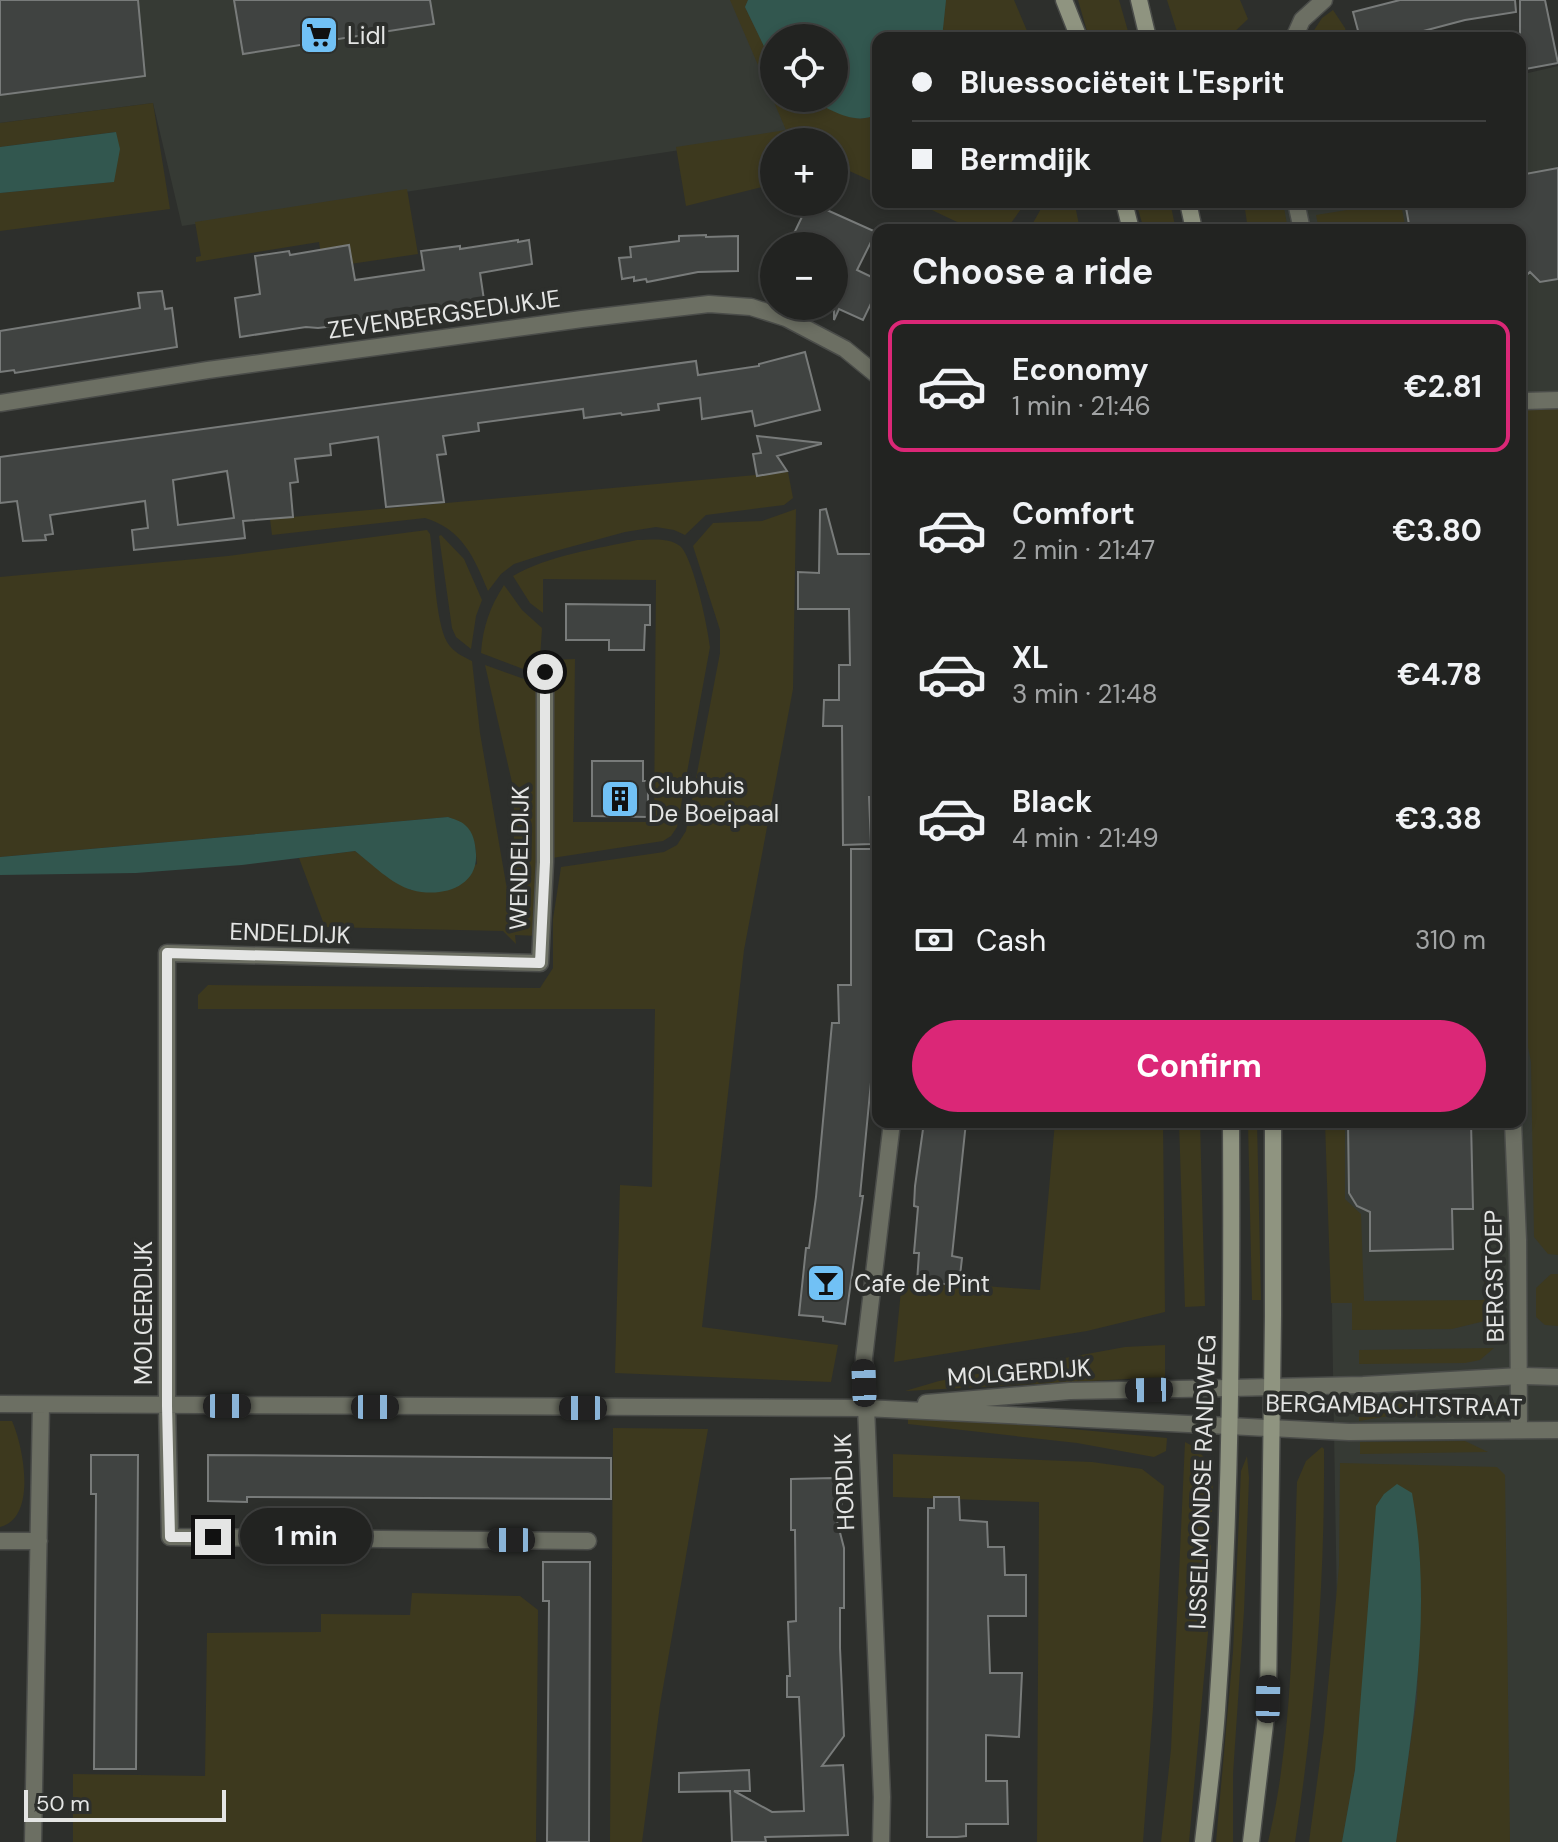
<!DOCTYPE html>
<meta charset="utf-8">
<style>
:root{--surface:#222321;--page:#2e2f2e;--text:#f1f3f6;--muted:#a2a4a5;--line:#3f403f;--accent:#db2777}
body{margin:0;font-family:"DM Sans",sans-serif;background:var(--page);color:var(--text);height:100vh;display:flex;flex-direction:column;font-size:30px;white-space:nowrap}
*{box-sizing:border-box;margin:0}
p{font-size:26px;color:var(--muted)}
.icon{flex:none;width:44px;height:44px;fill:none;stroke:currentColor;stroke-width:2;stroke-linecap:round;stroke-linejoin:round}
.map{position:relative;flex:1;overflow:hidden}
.drawer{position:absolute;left:872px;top:224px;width:654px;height:904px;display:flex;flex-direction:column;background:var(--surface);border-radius:16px;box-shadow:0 4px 12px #0003,0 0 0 2px var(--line)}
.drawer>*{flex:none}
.hud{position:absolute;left:872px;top:32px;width:654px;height:176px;border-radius:16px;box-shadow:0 4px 12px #0003,0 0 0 2px var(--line);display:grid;align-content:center;height:176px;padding:0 40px;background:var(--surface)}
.fabs{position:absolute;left:760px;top:24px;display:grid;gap:16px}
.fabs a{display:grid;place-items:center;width:88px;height:88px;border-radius:50%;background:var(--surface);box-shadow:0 4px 12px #0003,0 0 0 2px var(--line);font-size:40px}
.scale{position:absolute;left:24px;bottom:20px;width:202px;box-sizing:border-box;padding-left:8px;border:4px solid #e4e5e4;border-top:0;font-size:22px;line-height:28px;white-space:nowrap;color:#e4e5e4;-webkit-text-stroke:6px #2d2f2c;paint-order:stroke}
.end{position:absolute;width:36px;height:36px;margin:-18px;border:10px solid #e4e5e4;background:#111;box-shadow:0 0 0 4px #111}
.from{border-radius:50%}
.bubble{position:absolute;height:56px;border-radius:28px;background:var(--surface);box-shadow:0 4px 12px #0003,0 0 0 2px var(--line);font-size:26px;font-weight:700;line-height:56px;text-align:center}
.car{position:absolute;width:24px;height:48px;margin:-24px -12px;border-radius:10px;box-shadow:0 0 6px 2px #0007;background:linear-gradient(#222 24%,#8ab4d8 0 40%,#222 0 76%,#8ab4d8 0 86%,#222 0)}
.hud b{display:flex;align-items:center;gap:28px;height:76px;font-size:30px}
.hud b+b{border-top:2px solid var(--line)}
.hud i{width:20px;height:20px;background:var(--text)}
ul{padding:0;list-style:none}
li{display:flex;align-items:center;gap:24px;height:132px;margin:0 16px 12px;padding:0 24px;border:4px solid transparent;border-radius:16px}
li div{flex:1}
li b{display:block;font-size:30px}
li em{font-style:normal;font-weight:700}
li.selected{border-color:var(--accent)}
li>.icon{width:72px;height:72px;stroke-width:1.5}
h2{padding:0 40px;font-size:36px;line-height:96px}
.pay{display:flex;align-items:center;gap:20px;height:88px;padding:0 40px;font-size:30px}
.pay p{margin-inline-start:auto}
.cta{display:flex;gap:16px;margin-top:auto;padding:16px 40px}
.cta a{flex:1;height:92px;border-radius:48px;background:var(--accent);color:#fff;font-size:32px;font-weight:700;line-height:92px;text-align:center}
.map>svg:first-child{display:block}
</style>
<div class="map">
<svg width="1558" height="1842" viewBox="0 0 1558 1842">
<rect width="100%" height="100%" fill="#2d2f2c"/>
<path fill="#363a34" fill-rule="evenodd" d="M0 0H970L959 38H878V120L182 226 153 103 0 123ZM774 38H834V98H774Z
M1558 66V1842H1313L1338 1668 1332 1312 1334 1122H1520V230H1260L1257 202H1520V75Z"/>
<path fill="#3d391e" d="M730 0H748L745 7 774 67V98C784 98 796 96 806 98 830 102 852 130 878 113V184L834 164V142H774V184L686 206 676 147 786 130Z
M946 0H1014L1030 38H942Z
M1078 0H1119L1130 38H1089Z
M1167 0H1240L1248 19 1228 38H1179Z
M1333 10 1345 28 1348 38H1309L1322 18Z
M153 103 170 209 0 231V193L113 182 115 132 0 147V123Z
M407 189 418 254 323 268 319 242 196 262V257L201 256 195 222Z
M915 202H1026L1006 230H974Z
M1136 202H1170L1176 230H1144Z
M1244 202H1283L1288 230H1248Z
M1054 203H1066L1076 210 1080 230H1029L1042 207Z
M1390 203 1401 204 1406 230H1319L1316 215Z
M1520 408H1558V1255L1548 1254 1534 1237 1531 1062 1520 1007Z
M788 472 793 498 784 505 706 515 685 535 674 530 656 527 625 532 548 553 514 564 501 574 488 591C474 557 462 529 425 518L272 535 270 519Z
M796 509 793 689 744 950 702 1327 838 1345 831 1382 615 1373 620 1185 652 1187 655 1009H198V995L208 985 540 988 553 968V919L561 867 664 852 677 845 686 831 720 653V630L693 546 713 523 762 521Z
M427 530 430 534C434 561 435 620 447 642 453 652 462 656 472 661L480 733 514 930V791L485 665 538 684 539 936 515 935 516 944 503 931 325 927 299 858 355 851 394 881 411 890 477 864C475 837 474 828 448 817L0 857V577L228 556Z
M441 535 464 559 482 600 476 616 471 649 456 637 452 628 439 536Z
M637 540C651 540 668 537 680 546 693 557 708 628 710 647L677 827 671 836 663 841 552 858 551 660 575 659 573 822H654L656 580 543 579V613L530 603 513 576C549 555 597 549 637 540Z
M504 585 522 610 542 628 539 675 481 653C483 626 490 607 504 585Z
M1055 1122H1163L1165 1312 1087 1331 894 1362 902 1280 1040 1290Z
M1179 1122H1200L1205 1306 1185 1307Z
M1248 1122H1257L1261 1300H1252Z
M1325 1122H1345V1199L1361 1214 1364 1301 1484 1300V1281L1496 1280 1497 1318 1452 1329 1352 1330V1303H1331Z
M1551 1274H1558V1326L1545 1325 1536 1317V1288Z
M1165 1345V1377L905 1391 939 1381 1125 1347Z
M1494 1348 1480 1360 1465 1363 1359 1364V1350Z
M1500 1403 1498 1409 1478 1416H1389L1359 1421V1404Z
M955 1418 1167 1438 1166 1451 1154 1457 1077 1443 908 1424V1419Z
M0 1421H12C24 1448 37 1518 0 1527Z
M613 1428 708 1429 660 1705 642 1842H610Z
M1465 1441 1488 1452 1360 1454V1442Z
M1185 1442C1199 1449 1209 1460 1213 1477L1208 1633 1189 1842H1161L1171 1749Z
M1322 1447 1324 1449C1325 1581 1315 1711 1295 1842H1268C1295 1730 1293 1597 1297 1482L1306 1461Z
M893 1454 1092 1462 1142 1469 1164 1486 1153 1708 1143 1842H1037L1039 1502 893 1497Z
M1247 1456 1249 1478 1244 1611 1233 1774V1842H1216L1233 1652 1241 1471Z
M1340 1463 1497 1467 1505 1475 1510 1842H1396L1417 1699 1420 1612 1355 1770 1342 1842H1309L1324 1730 1339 1566Z
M412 1593 520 1596 538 1610 536 1842H73V1774L205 1776 207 1633 321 1632V1614L410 1615Z"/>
<path fill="#32574f" d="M748 0H946L942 38H878V113C856 128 828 108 808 98H834V38H774V67L745 7Z
M116 132 120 149 114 182 0 193V147Z
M448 817C453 819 461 821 465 825 474 833 475 843 476 854 478 888 440 898 412 890 391 884 372 864 355 851L242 865 136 873 0 875V857Z
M1397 1484 1412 1493C1433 1609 1413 1727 1396 1842H1342L1355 1770 1376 1506 1384 1494Z"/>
<path fill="#404341" stroke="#787b7a" stroke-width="2" fill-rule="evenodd" d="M0 0H138L145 76 0 95Z
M234 0H430L434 24 243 54Z
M1400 0H1515L1516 12 1465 20 1397 38H1360L1353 12Z
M1520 0H1545L1558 63 1520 70Z
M1558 168V279L1540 282 1530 272 1520 281V230H1410L1405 202H1520V175Z
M809 202 876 232 857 270 878 280V289L863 320 839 309 834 320V246H788Z
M706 235V237L738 236V271L698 272 647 282 646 279 634 281V277L622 279 619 258 631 257 630 247 679 241V236Z
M518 240V242L529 240 532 264 480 273 484 300 410 311V313L347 322 344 325 318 328 306 327 240 337 235 298 260 294 255 256 289 251 290 255 349 245 355 280 424 270 421 251 460 246V249Z
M162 291 165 309 172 308 177 347 15 373 14 370 0 372V331L140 308 138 293Z
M805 352 820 410 755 426 752 411 702 419 700 398 658 404 659 410 622 415 621 413 584 418 583 409 478 423 479 431 443 436 446 454 437 455 444 502 386 507 378 437 330 444 331 455 295 459 298 482 290 483 293 517 243 521 245 538 134 550 132 530 148 528 145 501 50 515 53 534 45 535 46 540 23 541 17 501 0 503V457L696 361 698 375 759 366V364ZM227 471 234 518 178 525 173 480Z
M757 436 821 443V444L777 456 787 471 757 476 753 454 761 453Z
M826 509 838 554H878V797H869L871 844 843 845 842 726H823L824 700H839V665H850L849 609H798V572L819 573 820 510Z
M566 604 650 605V625H645L644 650H609V640H566Z
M592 761H643V781H648V817L592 816Z
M851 849H878V1010L860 1196H863L845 1324 823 1321V1317L799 1315 806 1248H809L816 1197 832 1023H839L838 985H851Z
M924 1122H966L952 1256 962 1258 959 1285 917 1282 919 1253H914L918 1207 914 1206 915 1186Z
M1348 1122H1471L1473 1209H1452L1453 1249 1370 1251V1212L1357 1206 1349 1193Z
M91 1455H138L136 1769H94L96 1494H91Z
M208 1455 611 1458V1499L247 1497V1502L208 1501Z
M833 1478 840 1489 842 1502 837 1521 844 1548V1608H840V1648L844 1736 822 1766 843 1765 848 1835 765 1837 766 1842H732L730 1791 679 1792V1773L749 1770 750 1791H734L772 1812 804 1811 799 1697H787V1676H790L788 1622 796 1621 795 1530H791V1479Z
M934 1497H959L960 1520 987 1522 988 1547H1004L1005 1575H1026V1616H988L990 1673H1022L1019 1737 986 1735V1781H1007L1008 1824H966V1836L957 1837H927L928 1508H934Z
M543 1562H590L589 1842H547L549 1601H543Z"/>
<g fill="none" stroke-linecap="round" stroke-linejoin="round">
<g stroke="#4a4c49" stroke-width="19">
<path id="minor" d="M1294 38 1302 20 1324 0
M1296 202 1302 230
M1520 401 1558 400
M0 403 208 370 582 319 709 304 751 307 786 318 845 349 878 376
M545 672V862L540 963 167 953V1406L170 1537 588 1541
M1513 1122 1518 1240 1519 1430
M926 1403 1070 1391 1230 1388
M0 1404 865 1408 1229 1426
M0 1541H39
M33 1842 41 1405
M881 1842 882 1797 864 1358 892 1122"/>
</g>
<g stroke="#4a4c49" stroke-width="19">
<path id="tertiary" d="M1230 1388 1363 1385 1520 1376 1558 1377
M1229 1426 1349 1432 1558 1430"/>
</g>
<g stroke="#4a4c49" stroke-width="19">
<path id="secondary" d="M1064 0 1079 38
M1139 0 1148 38
M1124 202 1131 230
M1188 202 1194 230
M1203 1842C1208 1798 1214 1754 1217 1710 1231 1514 1232 1318 1231 1122
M1251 1842 1268 1699 1273 1316V1122"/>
</g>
<use href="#minor" stroke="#6c6f63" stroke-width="16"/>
<use href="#tertiary" stroke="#6c6f63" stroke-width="16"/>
<use href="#secondary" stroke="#8f9480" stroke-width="16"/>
</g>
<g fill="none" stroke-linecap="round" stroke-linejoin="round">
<path stroke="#e4e5e4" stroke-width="10" d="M213 1537H170L167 1406V953L540 963 545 862V672"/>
</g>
<defs>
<g id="supermarket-square" transform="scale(2)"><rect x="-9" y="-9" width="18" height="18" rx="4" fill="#71c1f5" stroke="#2d2f2c"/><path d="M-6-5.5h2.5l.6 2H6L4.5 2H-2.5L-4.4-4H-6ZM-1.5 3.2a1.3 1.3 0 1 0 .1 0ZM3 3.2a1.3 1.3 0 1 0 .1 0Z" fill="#111"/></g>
<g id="building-square" transform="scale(2)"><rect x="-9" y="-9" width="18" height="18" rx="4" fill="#71c1f5" stroke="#2d2f2c"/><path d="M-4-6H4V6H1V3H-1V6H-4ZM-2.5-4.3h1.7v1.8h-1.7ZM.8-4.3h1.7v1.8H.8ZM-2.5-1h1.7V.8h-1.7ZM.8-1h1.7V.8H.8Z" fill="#111"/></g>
<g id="bar-square" transform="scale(2)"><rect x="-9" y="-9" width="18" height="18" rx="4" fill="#71c1f5" stroke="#2d2f2c"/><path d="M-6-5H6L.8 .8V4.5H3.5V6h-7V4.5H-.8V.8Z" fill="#111"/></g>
</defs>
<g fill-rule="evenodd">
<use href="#supermarket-square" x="319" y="35"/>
<use href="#building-square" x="620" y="799"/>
<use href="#bar-square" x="826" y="1283"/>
</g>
<g text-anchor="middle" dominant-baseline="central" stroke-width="8" stroke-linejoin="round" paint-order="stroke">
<g font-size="24" fill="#e4e5e4" stroke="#2d2f2c" text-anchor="start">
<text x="347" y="35">Lidl</text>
<text x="648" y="785">Clubhuis<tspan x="648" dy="28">De Boeipaal</tspan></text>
<text x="854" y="1283">Cafe de Pint</text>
</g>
<g font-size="24" fill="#e4e5e4" stroke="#2d2f2c">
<text transform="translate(444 314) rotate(-8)">ZEVENBERGSEDIJKJE</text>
<text transform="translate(519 858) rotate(-89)">WENDELDIJK</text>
<text transform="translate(290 933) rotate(2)">ENDELDIJK</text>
<text transform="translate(1494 1276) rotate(-91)">BERGSTOEP</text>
<text transform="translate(143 1313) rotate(-90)">MOLGERDIJK</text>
<text transform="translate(1019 1372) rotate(-4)">MOLGERDIJK</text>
<text transform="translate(1394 1405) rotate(1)">BERGAMBACHTSTRAAT</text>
<text transform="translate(844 1482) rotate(-92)">HORDIJK</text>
<text transform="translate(1202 1482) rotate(-88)">IJSSELMONDSE RANDWEG</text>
</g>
</g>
</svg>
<div class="fabs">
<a><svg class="icon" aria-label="locate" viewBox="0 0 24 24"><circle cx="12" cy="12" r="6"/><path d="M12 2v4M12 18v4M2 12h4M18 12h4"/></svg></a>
<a>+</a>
<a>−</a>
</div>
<div class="scale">50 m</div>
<i class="end from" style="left:545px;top:672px"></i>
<i class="end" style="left:213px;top:1537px"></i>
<div class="bubble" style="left:240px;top:1508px;width:132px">1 min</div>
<i class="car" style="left:864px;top:1383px;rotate:358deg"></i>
<i class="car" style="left:1149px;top:1390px;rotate:269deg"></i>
<i class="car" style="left:227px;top:1406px;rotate:90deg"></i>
<i class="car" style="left:375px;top:1407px;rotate:90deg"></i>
<i class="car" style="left:583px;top:1408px;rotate:270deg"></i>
<i class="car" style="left:511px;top:1540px;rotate:270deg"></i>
<i class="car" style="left:1268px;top:1699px;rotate:1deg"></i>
<div class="hud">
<b><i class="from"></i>Bluessociëteit L'Esprit</b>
<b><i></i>Bermdijk</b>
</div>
<section class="drawer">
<h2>Choose a ride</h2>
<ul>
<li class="selected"><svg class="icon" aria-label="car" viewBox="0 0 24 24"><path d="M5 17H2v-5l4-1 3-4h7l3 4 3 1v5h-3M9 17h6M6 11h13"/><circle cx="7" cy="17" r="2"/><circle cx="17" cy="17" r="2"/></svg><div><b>Economy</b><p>1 min · 21:46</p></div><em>€2.81</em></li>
<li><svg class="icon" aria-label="car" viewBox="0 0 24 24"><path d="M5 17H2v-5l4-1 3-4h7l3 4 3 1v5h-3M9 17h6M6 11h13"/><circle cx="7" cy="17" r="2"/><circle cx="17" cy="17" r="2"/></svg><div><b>Comfort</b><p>2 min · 21:47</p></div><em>€3.80</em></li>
<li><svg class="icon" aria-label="car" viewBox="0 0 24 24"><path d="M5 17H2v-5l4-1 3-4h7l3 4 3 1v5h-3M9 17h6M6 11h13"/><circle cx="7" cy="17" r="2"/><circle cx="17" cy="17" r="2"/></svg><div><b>XL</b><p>3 min · 21:48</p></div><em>€4.78</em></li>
<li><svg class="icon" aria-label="car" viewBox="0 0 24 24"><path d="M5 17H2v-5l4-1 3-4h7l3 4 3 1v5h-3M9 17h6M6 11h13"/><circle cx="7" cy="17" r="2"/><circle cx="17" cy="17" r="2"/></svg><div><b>Black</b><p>4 min · 21:49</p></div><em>€3.38</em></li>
</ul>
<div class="pay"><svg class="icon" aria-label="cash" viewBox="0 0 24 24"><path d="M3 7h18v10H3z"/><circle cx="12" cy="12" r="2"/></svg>Cash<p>310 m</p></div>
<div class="cta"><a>Confirm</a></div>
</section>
</div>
